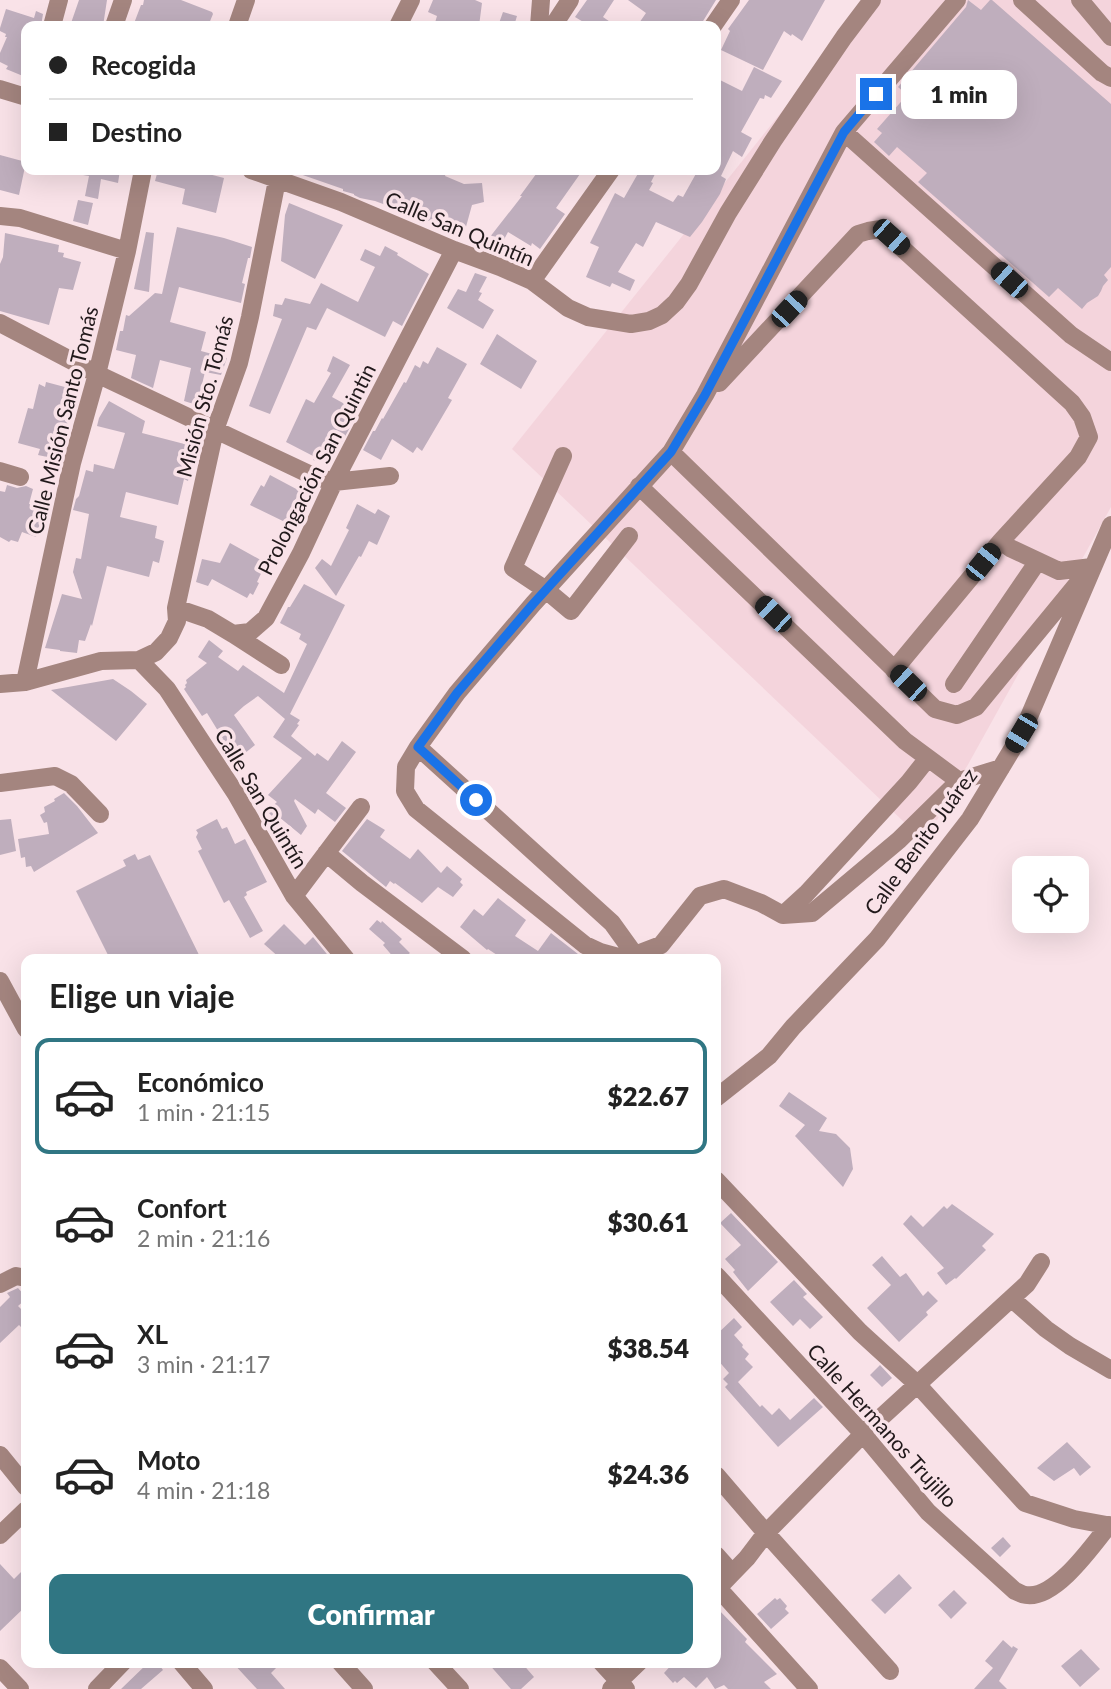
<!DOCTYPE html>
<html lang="es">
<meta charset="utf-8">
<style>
:root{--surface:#fff;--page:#f6f6f6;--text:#222;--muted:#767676;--line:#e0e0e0;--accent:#307683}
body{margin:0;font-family:Lato,sans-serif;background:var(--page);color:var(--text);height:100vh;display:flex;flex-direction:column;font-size:26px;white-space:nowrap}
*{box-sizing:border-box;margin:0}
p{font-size:23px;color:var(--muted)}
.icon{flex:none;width:38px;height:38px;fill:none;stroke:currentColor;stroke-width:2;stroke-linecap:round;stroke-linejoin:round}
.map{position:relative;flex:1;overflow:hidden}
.details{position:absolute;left:21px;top:954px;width:700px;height:714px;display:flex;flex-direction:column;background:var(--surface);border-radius:14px;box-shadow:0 7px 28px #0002}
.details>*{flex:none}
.guide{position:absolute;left:21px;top:21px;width:700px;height:154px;border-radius:14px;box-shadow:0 7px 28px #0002;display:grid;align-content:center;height:154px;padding:0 28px;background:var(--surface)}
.controls{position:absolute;left:1012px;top:856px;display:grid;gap:14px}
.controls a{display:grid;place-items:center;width:77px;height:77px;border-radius:14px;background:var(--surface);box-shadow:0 7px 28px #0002;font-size:35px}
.end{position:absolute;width:32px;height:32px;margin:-16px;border:9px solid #1a73e8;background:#fff;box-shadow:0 0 0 4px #fff}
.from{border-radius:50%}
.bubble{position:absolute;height:49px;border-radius:14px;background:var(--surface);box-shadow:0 7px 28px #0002;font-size:23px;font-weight:800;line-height:49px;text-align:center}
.car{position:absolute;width:21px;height:42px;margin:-21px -10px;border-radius:9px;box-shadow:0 0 5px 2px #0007;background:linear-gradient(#222 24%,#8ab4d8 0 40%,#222 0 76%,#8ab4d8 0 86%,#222 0)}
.guide b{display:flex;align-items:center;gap:24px;height:66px;font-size:26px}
.guide b+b{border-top:2px solid var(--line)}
.guide i{width:18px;height:18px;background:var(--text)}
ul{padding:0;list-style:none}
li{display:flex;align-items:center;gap:21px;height:116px;margin:0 14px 10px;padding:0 14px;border:4px solid transparent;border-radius:14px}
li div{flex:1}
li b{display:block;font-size:26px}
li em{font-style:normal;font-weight:800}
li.selected{border-color:var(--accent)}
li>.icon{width:63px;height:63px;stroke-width:1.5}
h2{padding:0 28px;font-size:32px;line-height:84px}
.button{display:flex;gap:14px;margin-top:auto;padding:14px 28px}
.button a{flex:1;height:80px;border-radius:14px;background:var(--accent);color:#fff;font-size:28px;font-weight:800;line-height:80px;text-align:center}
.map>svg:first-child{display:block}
</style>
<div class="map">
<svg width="1111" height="1689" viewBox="0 0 1111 1689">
<rect width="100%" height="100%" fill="#f9e2e8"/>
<path fill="#f4d4dc" d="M871 0H1111V507L925 842 512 449Z"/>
<path fill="#bfaebd" d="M79 0H107L103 26H70Z
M144 0H181L212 12 213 14 208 26H133L141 5H143Z
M433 0H475L482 3 479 26H434L437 16 428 12Z
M587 0H614L603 17 616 26H590L575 17Z
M628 0H716L700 26H637L646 13Z
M749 0H825L802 41 792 34 791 36 784 31 763 70 721 50 730 31 728 29Z
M968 0 981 10 990 0H992L1111 104V267L1104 275 1108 280 1103 286 1101 291 1098 296 1087 303 1082 309 1058 288 1049 297 918 182 927 173 897 147 889 156 874 142 882 133 877 129 907 95 898 87 966 7Z
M6 9 34 18 36 11 43 14 41 26H26V69L23 76 6 69 8 66 0 62V53L7 37H5L6 34 0 31V28Z
M503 12 517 16 514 26H498Z
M754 67 782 81 771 98 765 95 764 99 760 98 741 132 752 138 742 157 733 151 721 176 726 179 720 194 702 222 690 237 656 222 643 247 636 243 618 272 635 280 630 291 612 283 610 287 586 277 599 247 590 243 615 193 624 198 640 170H657L651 182 653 183 649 190 673 202 678 195 683 197 698 170H716V78L742 91Z
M0 155 26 162 19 195 0 190Z
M83 170H120L118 183 101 179 98 199 85 196 89 176 83 175Z
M158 170H193L224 178 216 213 182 204 185 189 155 181Z
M294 170H447L445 176 464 184 482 183 484 202 472 205 464 234 375 201 360 198 354 195V194L343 191V189L294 172Z
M539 170H573L580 174 556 208 565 214 540 249 532 243 531 246 508 232 500 247 486 242 522 196H520Z
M78 200 93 203 88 225 73 221Z
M289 203 343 225 315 279 281 261 285 215Z
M177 227 224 238 252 247 250 258H248L242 283 245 284 241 303 179 287 170 322 206 332 201 351 227 358 221 375 205 372 197 405 184 401 191 368 160 360 153 388 131 378 136 355 116 350 120 331H123L126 315 129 316 155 293 162 294Z
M146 232 154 233 149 292 134 289Z
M5 233 59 245 58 252 64 253 63 257 81 262 73 290 59 288 49 325 0 311V264L3 257Z
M385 246 398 253 397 255 429 274 402 326 393 321 385 337 327 308 316 330 307 327 270 414 249 406 282 319 273 316 275 304 282 305 285 298 310 304 321 283 358 302 375 267 360 260 365 249 380 256Z
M475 273 487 277 479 292 482 293 478 300 494 310 483 329 447 308 458 289 466 292Z
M497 334 537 361 521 389 480 364Z
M437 347 467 364 448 398 452 400 422 451 417 447 413 453 392 439 381 460 363 450 373 431H375L382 418 383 419 404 382 406 383 415 365 420 368 423 361 428 364Z
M333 356 350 365 332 397 352 408 348 416 354 420 330 464 313 460 315 457 286 442 306 399 314 403 331 373 327 371Z
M46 382 76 390 60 452 54 451 52 458 38 455 40 449 18 443 28 408 33 409 39 384 45 387Z
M109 401 145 421 142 433 196 447 188 481 184 479 178 505 126 492 120 517 157 526 155 538 164 541 159 563 153 561 149 577 107 566 92 626 91 624 85 641 79 640 77 653 60 651V650L45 648 62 594 82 599 73 572 76 558 81 559 89 514 73 510 76 499 79 496 86 470 93 472 94 464 114 469 125 433 97 426 99 418Z
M270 475 300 491 292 506 295 507 287 523 250 505 261 485 264 487Z
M7 485 17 488 26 486 33 489 29 504 35 506 34 511 43 514 36 537 22 532 18 542 11 540 9 542 0 537V491L5 492Z
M357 504 375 514 378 509 390 516 377 545 369 541 361 557 359 556 336 596 315 568 322 559 331 566 349 530 346 528Z
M230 543 266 563 257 582 259 583 253 595 250 593 247 598 212 579 208 586 196 582 202 559 220 563Z
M304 584 345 605 290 714 300 720 297 724 299 725 291 736 315 756 317 753 328 761 342 741 356 752 326 793 346 808 335 822 318 809 315 814 295 799 294 801 307 826 301 835 279 817 276 820 267 811 277 802 268 795 302 758 273 737 285 719 258 696 244 706 234 715 255 745 234 762 220 741 223 739 207 713 202 716 184 689 186 687 185 685 187 683 186 680 207 663 198 657 209 640 223 651 218 657 238 671 243 665 284 693 307 644 299 639 301 634 280 623 288 607H290Z
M113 679 131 691 147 704 116 741 51 690Z
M64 793 77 806 98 833 34 872 31 866 26 867 25 857 21 858 18 839 49 834 47 822 44 823 40 815 45 812 44 807 55 801 54 799Z
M11 819 16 851 0 855V820Z
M217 819 222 829 227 827 235 844 245 839 267 882 246 892 247 895 244 897 263 931 250 938 229 900 224 903 198 851 202 849 196 837 198 833 196 830Z
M367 819 385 830 380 837 410 859 418 849 441 873 447 866 462 879 460 882 463 885 453 897 438 887 422 903 395 883 394 884 390 881 386 887 342 851Z
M135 854 138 860 150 855 201 959H110L76 891 126 866 123 860Z
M498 898 526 920 515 936 538 951 551 933 578 954 588 959H503L488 949 487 950 460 927 474 909 483 916Z
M377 920 381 923 382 921 402 939 399 942 410 953 403 959H395L383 945 385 943 369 929Z
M284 924 305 945 313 937 331 959H281L264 944Z
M789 1092 827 1118 819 1131 836 1134 850 1148 853 1169 843 1187 795 1136 805 1125 779 1106Z
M952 1204 994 1234 982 1246 986 1250 956 1279 955 1278 946 1285 937 1273 944 1268 903 1224 911 1215 923 1227 944 1206 947 1209Z
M731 1213 778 1262 748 1291 733 1272 735 1270 725 1259 741 1245 720 1223Z
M882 1256 900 1277 906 1273 923 1296 928 1291 938 1301 926 1312 928 1315 899 1342 867 1308 891 1285 872 1265Z
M794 1280 807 1294 803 1297 823 1317 810 1329 800 1319 793 1326 770 1302Z
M18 1288 26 1297V1299L18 1306 26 1314V1332L19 1325 0 1343V1307L10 1297 7 1293Z
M734 1318 742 1327 734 1335 743 1345 742 1347 749 1354 745 1359 753 1367 738 1382 760 1407 762 1405 772 1415 779 1408 790 1420 814 1398 823 1407 778 1447 725 1387 728 1384 723 1379 729 1373 716 1358V1335Z
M880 1365 892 1378 882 1387 870 1375Z
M1067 1442 1091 1467 1080 1476 1074 1468 1054 1481 1037 1468Z
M1003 1537 1011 1546 1000 1557 991 1548Z
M0 1564 14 1579 26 1567V1606L0 1631Z
M899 1574 912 1588 885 1614 871 1600Z
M954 1590 967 1603 951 1619 938 1605Z
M775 1598 777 1600 780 1598 787 1606 785 1609 789 1613 771 1629 757 1614Z
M716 1607 747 1639 745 1642 777 1674 764 1682 771 1689H728L724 1685 715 1689 707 1677 696 1688 684 1677 677 1683 675 1681 673 1683 664 1673 674 1662H716Z
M1003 1640 1012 1648 1013 1646 1018 1649 999 1681 1007 1689H974L993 1668 985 1661Z
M1081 1649 1100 1669 1080 1687 1061 1666Z
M149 1662H157L163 1670 141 1689H121Z
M232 1662H282L271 1673 285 1689H257Z
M487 1662H521L534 1677 521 1689H511Z"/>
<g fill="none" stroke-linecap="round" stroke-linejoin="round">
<path stroke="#a4857f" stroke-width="18" d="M957 0 844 132 1071 335 1111 362
M1022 0 1102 73 1111 78
M1080 0 1111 37
M52 26 59 0
M114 26 123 0
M237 26 246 0
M398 26 411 0
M539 26 541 0
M553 26 570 0
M713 26 731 0
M0 89 26 97
M844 132 705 395 671 452 533 604 457 693 418 747 406 767 405 791 416 809 585 945 600 952 622 958 635 955 661 945 700 896 724 889 761 903 783 915 812 913 899 840 959 781 1001 768
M251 170 341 202 454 250 500 267 532 281 568 308 588 317 631 324 649 321 662 315 676 302 689 284 728 213 773 141 844 37 872 0
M0 216 20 218 127 251
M532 281 611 170
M0 323 97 374 313 476 334 482 390 476
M719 383 858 234 868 231 881 229 1072 403 1082 417 1089 437 1078 457 1001 541 1010 548 1059 571 1092 567
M671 452 935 709 957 715 976 707 1078 583
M563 456 513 568 546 590 571 611 629 536
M0 471 20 477
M639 486 905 741 928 758 909 782 806 894 783 915
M176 608 208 619 233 634 250 632 266 618 301 553 334 482 454 250
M233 634 281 665
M139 660 167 689 205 747 236 794 294 896 346 959
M894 670 1001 541
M25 682 72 463 97 374 127 251 143 170
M0 684 25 682 101 661 139 660 156 652 169 638 177 621 176 608 215 430 239 363 250 317 279 170
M954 684 1038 561
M418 747 612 923 635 955
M928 758 959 781
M0 783 55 776 71 784 100 814
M326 853 362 883 463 959
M294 896 361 807
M0 981 26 1029
M716 1098 769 1056 793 1027 877 939 970 819 1022 733 1111 525
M716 1180 860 1332 917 1384 1025 1503 1074 1519 1111 1526
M716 1275 863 1434 928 1512 1015 1591C1019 1592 1022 1595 1026 1595 1055 1600 1093 1545 1109 1525
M0 1284 16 1276 26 1278
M1012 1299 1046 1329 1070 1346 1111 1370
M0 1455 26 1487
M716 1475 766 1533 890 1671
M0 1535 26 1510
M716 1555 732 1573
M716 1587 718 1588 809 1689
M716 1590 747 1558 766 1533 863 1434 1027 1284 1041 1262
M181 1662 204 1689
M340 1662 364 1689
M435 1662 460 1689
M601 1662 626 1689
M0 1668 20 1689
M97 1689 123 1662
M611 1689 639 1662"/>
</g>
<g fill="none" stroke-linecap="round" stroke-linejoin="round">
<path stroke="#1a73e8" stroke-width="9" d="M476 800 418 747 457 693 533 604 671 452 705 395 844 132 876 94"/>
</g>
<g text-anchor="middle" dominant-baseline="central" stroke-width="7" stroke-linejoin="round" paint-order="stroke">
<g font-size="21" fill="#21191b" stroke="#f9e2e8">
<text transform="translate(460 228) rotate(23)">Calle San Quintín</text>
<text transform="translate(204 396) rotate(-75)">Misión Sto. Tomás</text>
<text transform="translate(62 420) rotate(-76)">Calle Misión Santo Tomás</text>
<text transform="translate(316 469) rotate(-63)">Prolongación San Quintin</text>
<text transform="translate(262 798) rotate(59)">Calle San Quintín</text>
<text transform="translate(920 841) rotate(-54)">Calle Benito Juárez</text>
<text transform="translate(883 1425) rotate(48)">Calle Hermanos Trujillo</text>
</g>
</g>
</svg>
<div class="controls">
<a><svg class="icon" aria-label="locate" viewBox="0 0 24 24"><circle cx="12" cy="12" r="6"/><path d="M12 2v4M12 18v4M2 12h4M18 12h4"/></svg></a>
</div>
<i class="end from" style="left:476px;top:800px"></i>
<i class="end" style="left:876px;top:94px"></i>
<div class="bubble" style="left:901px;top:70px;width:116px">1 min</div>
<i class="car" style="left:891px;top:237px;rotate:132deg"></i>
<i class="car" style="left:1009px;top:280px;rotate:312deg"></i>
<i class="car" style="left:789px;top:309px;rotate:43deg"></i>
<i class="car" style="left:983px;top:562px;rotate:39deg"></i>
<i class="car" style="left:773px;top:614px;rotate:314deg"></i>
<i class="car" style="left:908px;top:683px;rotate:314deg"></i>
<i class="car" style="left:1021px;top:733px;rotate:211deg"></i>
<div class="guide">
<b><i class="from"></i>Recogida</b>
<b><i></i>Destino</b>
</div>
<section class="details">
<h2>Elige un viaje</h2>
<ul>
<li class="selected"><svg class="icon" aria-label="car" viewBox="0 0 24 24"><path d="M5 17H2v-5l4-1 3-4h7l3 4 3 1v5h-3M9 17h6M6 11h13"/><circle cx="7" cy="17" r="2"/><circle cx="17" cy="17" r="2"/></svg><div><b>Económico</b><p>1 min · 21:15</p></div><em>$22.67</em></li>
<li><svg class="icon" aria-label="car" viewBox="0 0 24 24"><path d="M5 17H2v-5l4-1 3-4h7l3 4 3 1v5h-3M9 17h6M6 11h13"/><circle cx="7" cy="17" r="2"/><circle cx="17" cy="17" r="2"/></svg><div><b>Confort</b><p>2 min · 21:16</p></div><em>$30.61</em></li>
<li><svg class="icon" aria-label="car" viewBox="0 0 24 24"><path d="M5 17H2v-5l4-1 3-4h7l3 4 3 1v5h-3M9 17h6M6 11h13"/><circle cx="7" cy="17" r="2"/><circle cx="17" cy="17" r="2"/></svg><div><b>XL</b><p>3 min · 21:17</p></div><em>$38.54</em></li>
<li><svg class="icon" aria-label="car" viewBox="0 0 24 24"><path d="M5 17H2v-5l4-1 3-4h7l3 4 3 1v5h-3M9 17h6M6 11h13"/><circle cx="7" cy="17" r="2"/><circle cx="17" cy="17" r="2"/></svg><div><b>Moto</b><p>4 min · 21:18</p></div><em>$24.36</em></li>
</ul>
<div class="button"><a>Confirmar</a></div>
</section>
</div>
